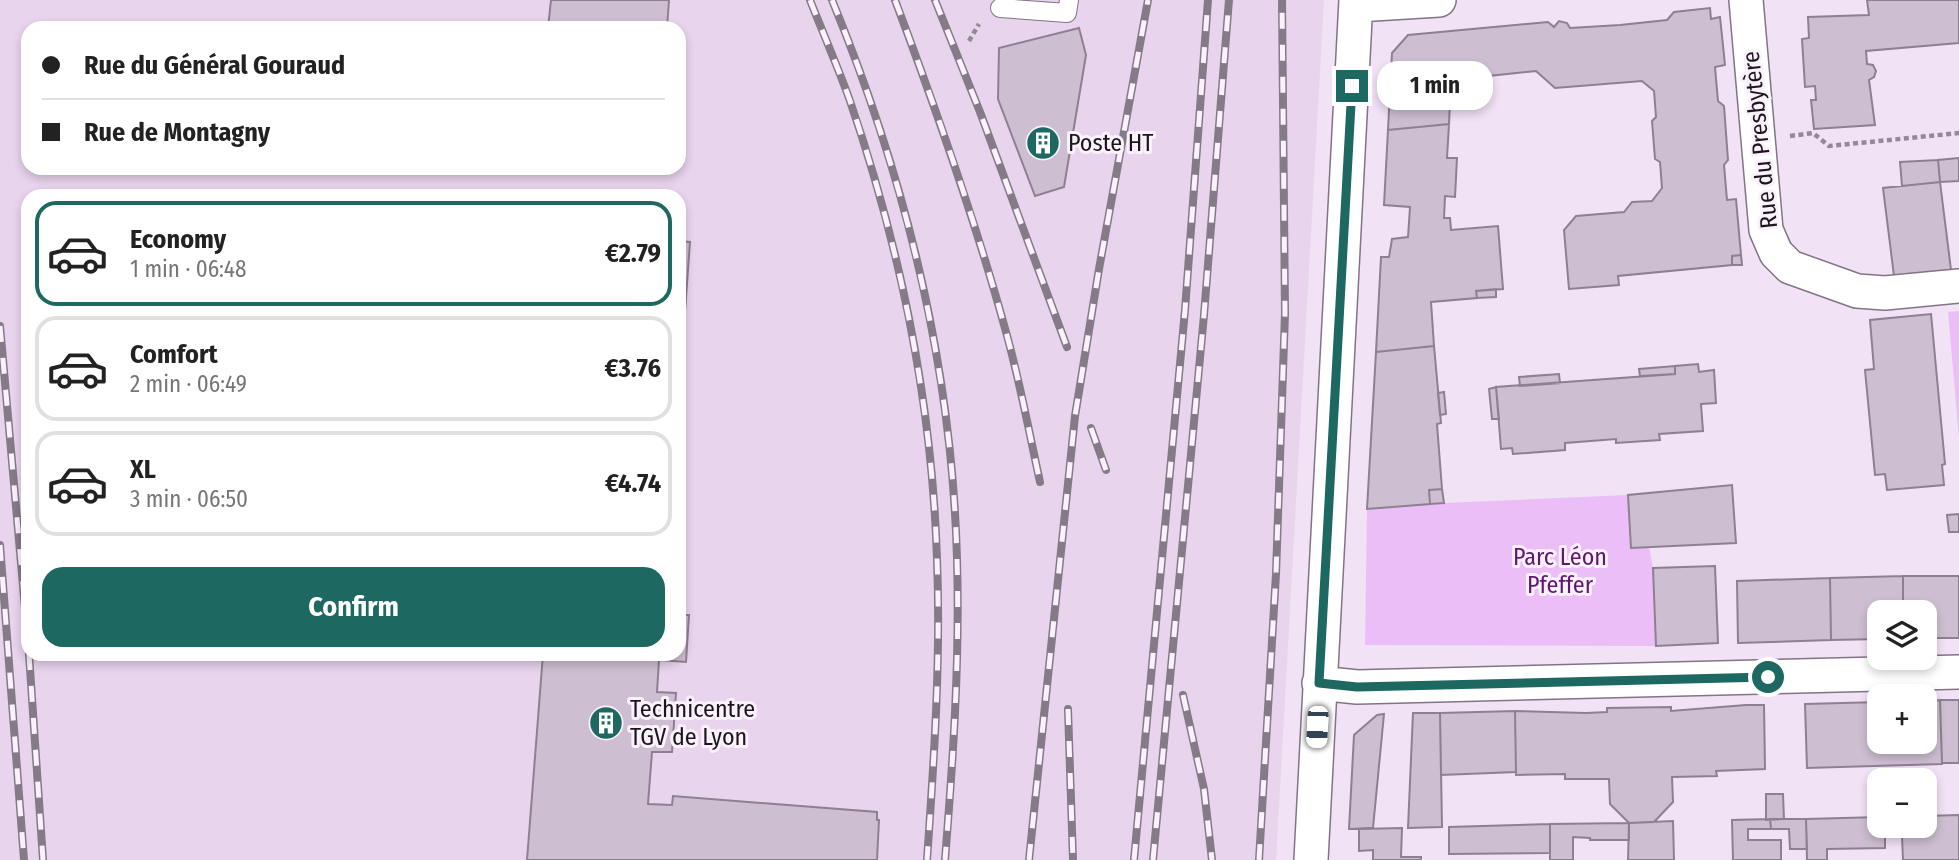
<!DOCTYPE html>
<meta charset="utf-8">
<style>
:root{--surface:#fff;--page:#f6f6f6;--text:#222;--muted:#767676;--line:#e0e0e0;--accent:#1d6861}
body{margin:0;font-family:"Fira Sans Condensed",sans-serif;background:var(--page);color:var(--text);height:100vh;display:flex;flex-direction:column;font-size:26px;white-space:nowrap}
*{box-sizing:border-box;margin:0}
p{font-size:23px;color:var(--muted)}
.icon{flex:none;width:38px;height:38px;fill:none;stroke:currentColor;stroke-width:2;stroke-linecap:round;stroke-linejoin:round}
.map{position:relative;flex:1;overflow:hidden}
.panel{position:absolute;left:21px;top:189px;width:665px;height:472px;display:flex;flex-direction:column;background:var(--surface);border-radius:21px;box-shadow:0 4px 10px #0003}
.panel>*{flex:none}
.top-card{position:absolute;left:21px;top:21px;width:665px;height:154px;border-radius:21px;box-shadow:0 4px 10px #0003;display:grid;align-content:center;height:154px;padding:0 21px;background:var(--surface)}
.fabs{position:absolute;left:1867px;top:600px;display:grid;gap:14px}
.fabs a{display:grid;place-items:center;width:70px;height:70px;border-radius:14px;background:var(--surface);box-shadow:0 4px 10px #0003;font-size:35px}
.end{position:absolute;width:32px;height:32px;margin:-16px;border:9px solid #1d6861;background:#fff;box-shadow:0 0 0 4px #fff}
.from{border-radius:50%}
.bubble{position:absolute;height:49px;border-radius:21px;background:var(--surface);box-shadow:0 4px 10px #0003;font-size:23px;font-weight:700;line-height:49px;text-align:center}
.car{position:absolute;width:21px;height:42px;margin:-21px -10px;border-radius:9px;box-shadow:0 0 5px 2px #0007;background:linear-gradient(#fff 24%,#345 0 40%,#fff 0 76%,#345 0 86%,#fff 0)}
.top-card b{display:flex;align-items:center;gap:24px;height:66px;font-size:26px}
.top-card b+b{border-top:2px solid var(--line)}
.top-card i{width:18px;height:18px;background:var(--text)}
ul{padding:12px 0 0;list-style:none}
li{display:flex;align-items:center;gap:21px;height:105px;margin:0 14px 10px;padding:0 7px;border:4px solid var(--line);border-radius:21px}
li div{flex:1}
li b{display:block;font-size:26px}
li em{font-style:normal;font-weight:700}
li.selected{border-color:var(--accent)}
li>.icon{width:63px;height:63px;stroke-width:1.5}
.button{display:flex;gap:14px;margin-top:auto;padding:14px 21px}
.button a{flex:1;height:80px;border-radius:21px;background:var(--accent);color:#fff;font-size:28px;font-weight:700;line-height:80px;text-align:center}
.map>svg:first-child{display:block}
</style>
<div class="map">
<svg width="1959" height="860" viewBox="0 0 1959 860">
<rect width="100%" height="100%" fill="#f1e2f5"/>
<path fill="#e8d4ed" fill-rule="evenodd" d="M0 0H1324L1276 860H0ZM28 28H679V168H28ZM28 196H679V654H28Z"/>
<path fill="#ecbef7" d="M1959 311V438L1948 312Z
M1628 495 1631 548 1649 547 1653 568 1656 646 1365 645 1367 509 1444 503Z"/>
<path fill="#cdbfd1" stroke="#8e8091" stroke-width="2" d="M551 0H669L667 28H548Z
M1867 0H1959V43L1866 51 1867 64 1873 65 1876 71 1874 77 1869 80 1875 125 1814 129 1811 100H1816L1815 86 1805 87 1802 39 1809 38 1808 17 1869 15Z
M1710 8 1711 19 1720 17 1725 65 1715 67 1718 101 1724 106 1728 160 1724 165 1727 200 1736 199 1741 255 1732 256V265L1618 276 1619 285 1569 289 1564 230 1576 216 1624 212 1632 202 1652 201 1662 188 1660 162 1655 159 1652 121 1656 117 1654 91 1642 81 1555 88 1536 71 1451 80 1449 124 1388 130 1392 53 1408 35 1548 22 1554 27 1559 21 1567 23 1570 28 1620 25 1667 20 1674 12Z
M1079 28 1086 55 1064 187 1035 196 998 99 999 48Z
M1449 124 1447 158H1457L1455 197 1445 196 1444 218H1450L1451 230 1498 226 1503 289 1476 291 1477 298 1431 302 1434 346 1376 352 1381 257H1389L1392 239 1408 237 1410 207 1384 205 1388 130Z
M1959 158V181L1940 182 1938 160Z
M1938 160 1940 182 1902 186 1900 162Z
M1940 182 1951 270 1894 276 1883 188Z
M679 241 690 242 679 396Z
M1741 255 1742 265H1732V256Z
M1496 289V297L1477 298 1476 291Z
M1931 314 1945 464 1942 465 1944 485 1887 490 1885 474 1875 475 1865 370 1874 369 1870 320Z
M1434 346 1441 423 1437 424 1442 489 1429 490 1430 504 1367 509 1376 352Z
M1698 364 1699 372 1714 370 1716 403 1701 404 1703 431 1659 434 1660 440 1616 443V439L1565 443V450L1513 454 1512 448 1501 449 1496 387 1675 374V366Z
M1675 366V374L1640 376 1639 369Z
M1559 374 1560 383 1520 386 1519 377Z
M1496 387 1499 419H1492L1489 389Z
M1444 392 1446 414 1440 415 1438 393Z
M1732 485 1736 543 1631 548 1628 495Z
M1442 489 1444 503 1430 504 1429 490Z
M1959 514V532H1949L1947 515Z
M1715 566 1718 643 1656 646 1653 568Z
M1903 576H1959V638H1925V612H1903Z
M1903 576V612H1880V639L1831 640 1830 578Z
M1830 578 1831 640 1738 643 1737 581Z
M679 615H689L686 662 659 660 657 692 676 693 672 752H652L648 804 672 805 673 796 877 812V820H879L877 860H527L543 654H679Z
M1940 700 1942 764 1807 768 1805 704 1880 702V742H1925V701Z
M1940 700H1959V763H1942Z
M1746 705H1764L1765 769 1716 771 1717 776 1672 777 1673 802 1654 822 1629 823 1610 804 1609 779H1565V774L1516 775 1515 711 1586 713 1607 712V708L1671 707V711Z
M1515 711 1516 772 1441 775 1440 713Z
M1413 713H1440L1442 827 1408 828Z
M1384 714 1373 828 1349 829 1354 735 1377 715Z
M1766 794H1783L1784 819 1766 820Z
M1959 815V860H1903L1902 836H1885V826H1925V816Z
M1880 817V826H1885V848L1827 849V860H1807L1806 819Z
M1770 819H1806L1807 849H1790L1789 829H1771Z
M1770 819 1771 829H1748V840H1781V860H1733L1732 820Z
M1673 821 1674 860H1628L1629 823Z
M1629 823V840H1590V838L1573 837V860H1550V824Z
M1550 824V853L1449 854V827Z
M1402 828 1401 857H1421V860H1373V850L1359 851V829Z"/>
<g fill="none" stroke-linecap="round" stroke-linejoin="round">
<g stroke="#827485" stroke-width="20">
<path id="service" d="M1000 8 1067 13 1069 0"/>
</g>
<g stroke="#827485" stroke-width="36">
<path id="minor" d="M1746 0 1766 230 1776 253 1790 267 1857 291 1885 293 1959 286
M1357 5 1439 0
M1319 683 1357 687 1959 672
M1311 860 1356 0"/>
</g>
<path stroke="#948996" stroke-width="4.5" stroke-dasharray="5 3.5" stroke-linecap="butt" d="M969 41 979 24
M1790 136 1813 133 1829 146 1959 133"/>
<use href="#service" stroke="#fff" stroke-width="18"/>
<use href="#minor" stroke="#fff" stroke-width="33"/>
<g stroke="#857b88" stroke-width="8">
<path id="rail" d="M810 0C823 33 837 65 849 98 900 246 932 403 937 559 941 659 934 760 927 860
M832 0C905 177 952 367 957 559 960 660 953 760 945 860
M895 0C936 109 975 219 1006 332 1020 382 1029 432 1040 482
M935 0 980 112 1067 347
M0 326 28 642
M1091 428 1106 470
M0 545 24 860
M29 654 43 860
M1183 695 1204 789 1212 860
M1068 709 1073 860
M1029 860 1075 416 1099 269 1148 0
M1134 860 1185 310 1208 0
M1153 860 1204 315 1229 0
M1259 860 1276 574 1285 313 1282 0"/>
</g>
<use href="#rail" stroke="#fbf1fd" stroke-width="5" stroke-dasharray="16" stroke-linecap="butt"/>
</g>
<g fill="none" stroke-linecap="round" stroke-linejoin="round">
<path stroke="#1d6861" stroke-width="9" d="M1352 86 1319 683 1357 687 1768 677"/>
</g>
<defs>
<g id="building-disc" transform="scale(1.75)"><circle r="9.5" fill="#1d6861" stroke="#fbf1fd"/><path d="M-4-6H4V6H1V3H-1V6H-4ZM-2.5-4.3h1.7v1.8h-1.7ZM.8-4.3h1.7v1.8H.8ZM-2.5-1h1.7V.8h-1.7ZM.8-1h1.7V.8H.8Z" fill="#fff"/></g>
</defs>
<g fill-rule="evenodd">
<use href="#building-disc" x="1043" y="143"/>
<use href="#building-disc" x="606" y="723"/>
</g>
<g text-anchor="middle" dominant-baseline="central" stroke-width="6" stroke-linejoin="round" paint-order="stroke">
<g font-size="24" fill="#1b161c" stroke="#fbf1fd">
<text transform="translate(1760 140) rotate(-96)">Rue du Presbytère</text>
</g>
<g font-size="24" fill="#1b161c" stroke="#fbf1fd" text-anchor="start">
<text x="1068" y="143">Poste HT</text>
<text x="630" y="709">Technicentre<tspan x="630" dy="28">TGV de Lyon</tspan></text>
</g>
<g font-size="24" fill="#60186f" stroke="#fbf1fd">
<text x="1560" y="557">Parc Léon<tspan x="1560" dy="28">Pfeffer</tspan></text>
</g>
</g>
</svg>
<div class="fabs">
<a><svg class="icon" aria-label="layers" viewBox="0 0 24 24"><path d="M12 4l9 5-9 5-9-5zM3 14l9 5 9-5"/></svg></a>
<a>+</a>
<a>−</a>
</div>
<i class="end from" style="left:1768px;top:677px"></i>
<i class="end" style="left:1352px;top:86px"></i>
<div class="bubble" style="left:1377px;top:61px;width:116px">1 min</div>
<i class="car" style="left:1317px;top:727px;rotate:183deg"></i>
<div class="top-card">
<b><i class="from"></i>Rue du Général Gouraud</b>
<b><i></i>Rue de Montagny</b>
</div>
<section class="panel">
<ul>
<li class="selected"><svg class="icon" aria-label="car" viewBox="0 0 24 24"><path d="M5 17H2v-5l4-1 3-4h7l3 4 3 1v5h-3M9 17h6M6 11h13"/><circle cx="7" cy="17" r="2"/><circle cx="17" cy="17" r="2"/></svg><div><b>Economy</b><p>1 min · 06:48</p></div><em>€2.79</em></li>
<li><svg class="icon" aria-label="car" viewBox="0 0 24 24"><path d="M5 17H2v-5l4-1 3-4h7l3 4 3 1v5h-3M9 17h6M6 11h13"/><circle cx="7" cy="17" r="2"/><circle cx="17" cy="17" r="2"/></svg><div><b>Comfort</b><p>2 min · 06:49</p></div><em>€3.76</em></li>
<li><svg class="icon" aria-label="car" viewBox="0 0 24 24"><path d="M5 17H2v-5l4-1 3-4h7l3 4 3 1v5h-3M9 17h6M6 11h13"/><circle cx="7" cy="17" r="2"/><circle cx="17" cy="17" r="2"/></svg><div><b>XL</b><p>3 min · 06:50</p></div><em>€4.74</em></li>
</ul>
<div class="button"><a>Confirm</a></div>
</section>
</div>
